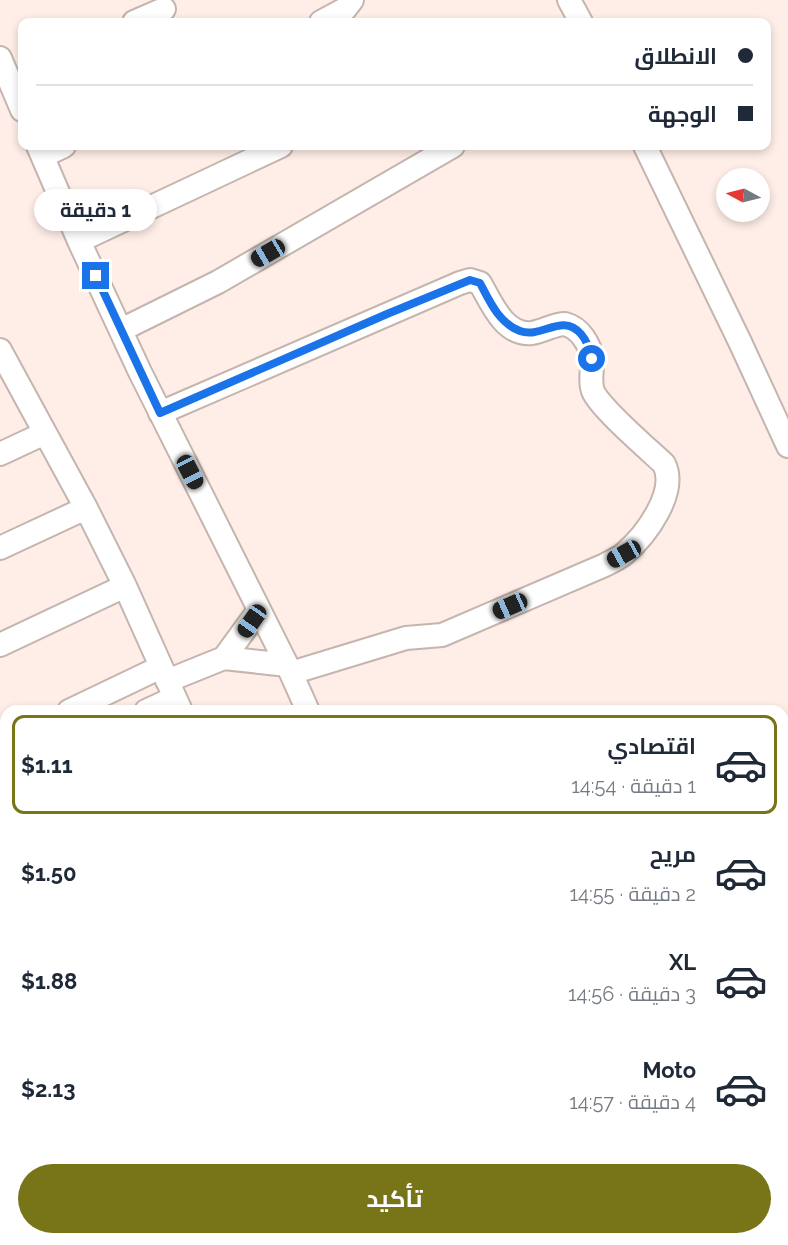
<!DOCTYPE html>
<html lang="ar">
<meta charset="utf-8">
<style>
:root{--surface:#fff;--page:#f6f6f7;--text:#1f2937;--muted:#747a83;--line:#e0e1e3;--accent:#787519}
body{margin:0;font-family:Raleway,Cairo,sans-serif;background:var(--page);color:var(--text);direction:rtl;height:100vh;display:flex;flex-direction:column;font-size:22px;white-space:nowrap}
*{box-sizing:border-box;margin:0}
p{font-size:20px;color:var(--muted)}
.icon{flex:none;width:33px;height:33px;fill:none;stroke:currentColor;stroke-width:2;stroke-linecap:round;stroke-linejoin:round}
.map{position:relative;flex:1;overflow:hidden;direction:ltr}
.details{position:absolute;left:0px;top:705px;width:789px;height:540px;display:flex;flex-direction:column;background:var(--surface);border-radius:18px 18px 0 0;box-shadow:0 3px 9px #0003;direction:rtl}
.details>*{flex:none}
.top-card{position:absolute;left:18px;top:18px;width:753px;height:132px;border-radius:12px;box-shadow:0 3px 9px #0003;direction:rtl;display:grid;align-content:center;height:132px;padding:0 18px;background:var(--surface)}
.needle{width:39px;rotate:277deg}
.fabs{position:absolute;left:716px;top:168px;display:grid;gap:12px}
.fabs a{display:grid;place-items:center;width:54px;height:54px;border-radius:50%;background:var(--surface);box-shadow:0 3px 9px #0003;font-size:30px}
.end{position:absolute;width:27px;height:27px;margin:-14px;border:8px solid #1a73e8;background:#fff;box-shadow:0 0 0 3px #fff}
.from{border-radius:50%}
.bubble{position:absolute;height:42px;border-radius:21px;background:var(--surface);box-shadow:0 3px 9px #0003;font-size:20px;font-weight:700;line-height:42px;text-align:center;direction:rtl}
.car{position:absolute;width:18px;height:36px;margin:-18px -9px;border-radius:8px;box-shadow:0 0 4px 2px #0007;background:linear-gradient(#222 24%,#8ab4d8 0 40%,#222 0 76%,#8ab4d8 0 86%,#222 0)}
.top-card b{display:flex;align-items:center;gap:21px;height:57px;font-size:22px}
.top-card b+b{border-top:2px solid var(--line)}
.top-card i{width:15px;height:15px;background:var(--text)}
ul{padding:10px 0 0;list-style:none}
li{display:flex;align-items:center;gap:18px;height:99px;margin:0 12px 9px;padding:0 6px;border:3px solid transparent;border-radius:12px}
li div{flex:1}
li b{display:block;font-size:22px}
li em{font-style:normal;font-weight:700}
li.on{border-color:var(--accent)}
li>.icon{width:54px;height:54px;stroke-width:1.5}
.button{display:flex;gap:12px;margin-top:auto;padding:12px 18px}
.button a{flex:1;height:69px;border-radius:36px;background:var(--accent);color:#fff;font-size:24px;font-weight:700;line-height:69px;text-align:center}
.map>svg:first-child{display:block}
</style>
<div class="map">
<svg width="788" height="1245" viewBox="0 0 788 1245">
<rect width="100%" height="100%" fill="#ffeee7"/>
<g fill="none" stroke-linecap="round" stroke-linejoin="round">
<g stroke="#c4b5ae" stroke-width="26">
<path id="minor" d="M569 0 581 22
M134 22 164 9
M321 22 345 9 352 0
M0 58 22 110
M38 146 79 241 140 372 291 673 308 711
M645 146 740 342 788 446
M43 156 64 146
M79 241 281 146
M121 330 218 282 453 146
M0 350 86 508 125 586 181 711
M160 413 460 283 470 280 480 283C491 302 504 336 532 333 544 331 554 324 565 324 580 328 590 344 592 359 593 369 589 381 593 391 599 407 648 449 664 464 678 492 646 535 625 553 620 558 612 561 605 565L442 635 406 638 291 673
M0 454 45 433
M0 548 86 508
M0 645 125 586
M224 658 259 610
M167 681 224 658 287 665
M69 711 161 667
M146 711 174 698
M0 744 6 741
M0 780 6 777
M0 964 6 962
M0 1107 6 1119
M0 1146 6 1144
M58 1239 61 1245
M495 1239 497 1245
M0 1242 8 1239
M598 1245 608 1239"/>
</g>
<use href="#minor" stroke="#fff" stroke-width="22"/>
</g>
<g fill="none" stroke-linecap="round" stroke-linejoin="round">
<path stroke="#1a73e8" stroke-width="8" d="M96 276 160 413 387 314 470 280 480 283C490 302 499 323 520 331 542 339 562 312 581 334 587 341 590 350 592 359"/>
</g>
</svg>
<div class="fabs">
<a><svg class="needle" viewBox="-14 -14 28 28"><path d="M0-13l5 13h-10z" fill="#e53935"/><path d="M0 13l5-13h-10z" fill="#747a83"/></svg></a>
</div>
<i class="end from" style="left:592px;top:359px"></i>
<i class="end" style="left:96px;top:276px"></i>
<div class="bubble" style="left:34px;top:189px;width:123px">1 دقيقة</div>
<i class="car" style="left:268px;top:253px;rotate:240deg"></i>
<i class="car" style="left:190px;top:472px;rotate:153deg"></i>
<i class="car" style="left:624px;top:554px;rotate:241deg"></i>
<i class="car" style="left:510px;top:606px;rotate:246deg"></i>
<i class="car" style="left:252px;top:621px;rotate:215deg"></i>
<div class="top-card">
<b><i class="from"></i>الانطلاق</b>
<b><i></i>الوجهة</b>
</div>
<section class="details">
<ul>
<li class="on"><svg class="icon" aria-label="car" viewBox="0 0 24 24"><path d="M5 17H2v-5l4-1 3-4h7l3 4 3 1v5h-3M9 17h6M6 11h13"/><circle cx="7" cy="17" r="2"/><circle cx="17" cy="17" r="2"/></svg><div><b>اقتصادي</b><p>1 دقيقة · 14:54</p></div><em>$1.11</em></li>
<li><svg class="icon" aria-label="car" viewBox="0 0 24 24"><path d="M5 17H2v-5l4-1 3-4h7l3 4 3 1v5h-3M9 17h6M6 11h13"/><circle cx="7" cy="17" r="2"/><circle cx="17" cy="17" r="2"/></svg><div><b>مريح</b><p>2 دقيقة · 14:55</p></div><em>$1.50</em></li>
<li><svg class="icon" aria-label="car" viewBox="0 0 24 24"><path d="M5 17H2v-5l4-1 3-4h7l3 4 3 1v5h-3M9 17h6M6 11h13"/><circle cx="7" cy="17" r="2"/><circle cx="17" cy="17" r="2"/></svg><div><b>XL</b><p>3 دقيقة · 14:56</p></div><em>$1.88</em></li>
<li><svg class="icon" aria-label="car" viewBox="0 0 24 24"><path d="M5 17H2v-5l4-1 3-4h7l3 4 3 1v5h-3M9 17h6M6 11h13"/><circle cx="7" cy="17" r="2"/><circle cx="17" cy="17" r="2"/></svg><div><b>Moto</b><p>4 دقيقة · 14:57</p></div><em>$2.13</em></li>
</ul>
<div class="button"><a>تأكيد</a></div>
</section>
</div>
